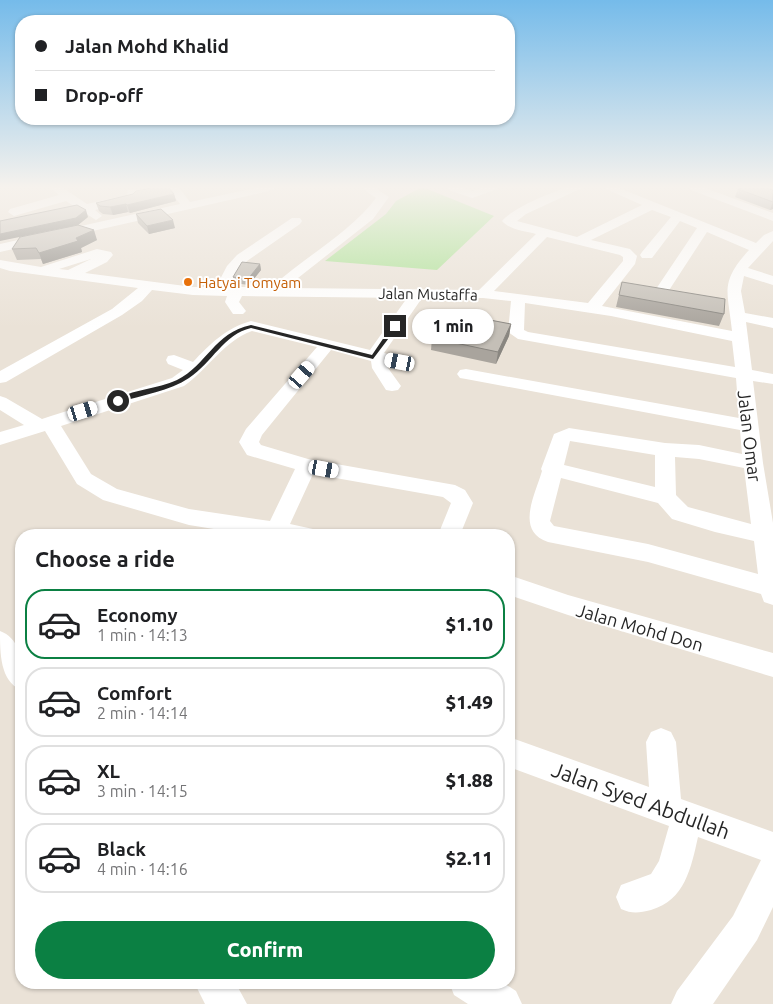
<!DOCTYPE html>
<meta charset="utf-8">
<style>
:root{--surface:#fff;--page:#f6f6f6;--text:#202124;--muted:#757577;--line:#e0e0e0;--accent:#0b8043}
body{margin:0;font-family:Ubuntu,sans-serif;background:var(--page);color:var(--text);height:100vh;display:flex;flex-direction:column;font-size:19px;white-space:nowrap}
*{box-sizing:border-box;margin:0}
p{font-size:16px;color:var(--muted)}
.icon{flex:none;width:28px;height:28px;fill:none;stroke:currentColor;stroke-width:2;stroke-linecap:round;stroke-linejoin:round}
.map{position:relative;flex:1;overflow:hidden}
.panel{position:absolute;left:15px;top:529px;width:500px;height:460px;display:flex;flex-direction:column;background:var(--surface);border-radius:20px;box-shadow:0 1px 4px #0004}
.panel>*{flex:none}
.hud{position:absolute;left:15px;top:15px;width:500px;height:110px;border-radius:20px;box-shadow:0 1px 4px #0004;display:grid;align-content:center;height:110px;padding:0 20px;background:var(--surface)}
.end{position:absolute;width:22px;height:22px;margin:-11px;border:6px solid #262626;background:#fff;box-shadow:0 0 0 2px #fff}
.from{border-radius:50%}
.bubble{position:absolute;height:35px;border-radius:18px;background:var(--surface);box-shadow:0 1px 4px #0004;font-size:16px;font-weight:800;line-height:35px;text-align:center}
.car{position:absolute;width:15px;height:30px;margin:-15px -8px;border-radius:6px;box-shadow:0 0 4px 1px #0007;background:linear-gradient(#fff 24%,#345 0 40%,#fff 0 76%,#345 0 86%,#fff 0)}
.hud b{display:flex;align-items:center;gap:18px;height:48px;font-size:19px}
.hud b+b{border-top:1px solid var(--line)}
.hud i{width:12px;height:12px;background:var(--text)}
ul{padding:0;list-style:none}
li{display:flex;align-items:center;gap:15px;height:70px;margin:0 10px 8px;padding:0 10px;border:2px solid var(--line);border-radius:20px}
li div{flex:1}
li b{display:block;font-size:19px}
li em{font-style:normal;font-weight:800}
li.on{border-color:var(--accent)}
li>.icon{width:45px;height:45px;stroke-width:1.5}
h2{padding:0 20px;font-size:22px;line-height:60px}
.action{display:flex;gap:10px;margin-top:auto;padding:10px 20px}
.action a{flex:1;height:58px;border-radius:30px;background:var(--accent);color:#fff;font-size:20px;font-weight:800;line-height:58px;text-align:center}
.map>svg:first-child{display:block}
</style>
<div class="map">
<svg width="773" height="1004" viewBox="0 0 773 1004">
<rect width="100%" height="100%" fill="#eae2d7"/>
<path fill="#abe193" d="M420 188H425L494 216 437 270 325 261 386 214 396 201Z"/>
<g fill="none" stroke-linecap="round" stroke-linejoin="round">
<path fill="#fff" fill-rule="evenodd" d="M51 188H63L87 204 127 195 128 190 156 188 154 190 138 194 135 200 95 210 102 216 96 220 66 201 14 216 8 212 10 209 59 195Z
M168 188H179L190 202 255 188H275L269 191 0 252V244L180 204Z
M362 188H375L389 197 373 219 298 278 288 288 479 290 536 234C524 231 510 230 502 221 513 208 549 193 566 188 571 187 577 188 582 188L526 214 517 221 577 237 642 205 604 188H619L756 243 764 235 773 231V241L748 268 773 276V285L744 276 741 291 745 313 773 318V328L746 322 752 370 773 374V384L753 381 763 463 773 523V605L764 602 761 594 648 562 548 542C515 531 535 495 542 471L541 469 554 434 569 428 665 443 699 445 742 454 740 430 466 379 460 378 457 374 460 370 466 369 739 418 736 378 518 339 508 332 511 301 483 298H422L384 353 406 358 408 362 406 366 400 367 388 364V368L401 386 398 390 392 391 386 390 372 368 371 361 331 350 262 435 259 442 261 445 308 459 455 485 465 490 473 503 460 535H438L451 503 443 497 313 474 290 524 313 529 316 535H251L189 525 103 500 77 484 45 431 0 445V432L24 425 0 410V396L6 398 42 419 51 416 172 378 183 370 168 364 166 360 168 356 174 355 193 362C210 344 226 328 251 321L370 350 407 298 242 296 239 302 246 311 243 314H233L225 302 227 296 193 295 152 290 142 301 122 315 6 382 0 383V371L112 309 138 288 10 271 0 268V260L41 267 97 249 111 252 113 255 107 262 85 273 193 287H216L227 266 237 255 292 218H300L302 221 300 224 247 261 240 268 230 287H272C305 256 349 234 376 198ZM652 210 671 217 642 252 640 255 642 258H652L680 221 697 228 652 295 654 298H664L707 232 749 250C719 283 728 291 732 331L602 306 635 264 637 256 630 249 591 240ZM547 237 620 255 623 257V261L588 303 494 291ZM91 259 68 270 59 269ZM525 303 611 316 732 341 735 367 528 332 524 330ZM252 331 317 347 246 429 239 442 247 455 295 469 270 521 189 509 117 489 91 474 61 426 184 386C208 369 224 341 252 331ZM570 441 655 455V487L564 465ZM675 457 699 459 744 468 751 524 688 507 676 495ZM561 478 658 503 672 519 715 532 754 541 758 574 648 544 554 526 550 521Z
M447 188H463L472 191 481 188H497L495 190 472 198 449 190Z
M689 188H705L773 213V221L691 190Z
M509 575 568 595 773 653V677L568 615 509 595Z
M0 631C24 640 22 669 21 690 0 681 0 653 0 631Z
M661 728 671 732 676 742 681 799 773 832V907L757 940 713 1004H671L677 991 733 916 761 860 698 837C691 868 685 900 651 910 639 913 632 914 621 909L616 897 621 885 651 874 659 861 669 826 509 767V737L649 787 646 742 651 732Z
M194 982H235L247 1004H205Z
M449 982H502L516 991 522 1004H468L454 995Z"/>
</g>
<path fill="#a9a49d" d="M738 189 773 190V209L770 210 735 197Z
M174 194 176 201 130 213 128 212 113 215 103 214 99 211 96 203Z
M136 214 175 228 149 234 138 223Z
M88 217 78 225 97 240 81 248 82 252 43 264 41 259 17 260 12 249Z
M260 264 261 270 249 285 234 283 233 277Z
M622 282 724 314 719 326 616 307Z
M511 324 509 336 496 364 431 350 432 338Z"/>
<path fill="#898680" d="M174 194 176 201 130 213 127 205Z
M773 202V209L770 210Z
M126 204 128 212 113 215 110 207Z
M86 210 88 217 78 225 0 241V234Z
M173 220 175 228 149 234 147 226Z
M94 230 97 240 81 248 82 252 43 264 39 253 76 238Z
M260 264 261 270 249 285 248 279Z
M511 324 509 336 496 364 498 352Z"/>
<path fill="#c4bfb7" stroke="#898680" d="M151 188H169L174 194 127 205 126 204 110 207 100 206 96 203 133 194 136 191Z
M742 188H766L773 190V202L738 189Z
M77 205 86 210 76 218 0 234V221Z
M161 209 173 220 147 226 136 214Z
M78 225 94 230 76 238 78 241 39 253 36 248 12 249 20 237Z
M242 262 260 264 248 279 233 277Z
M622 282 725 299 724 314 619 295Z
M448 312 511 324 498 352 432 338Z"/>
<linearGradient id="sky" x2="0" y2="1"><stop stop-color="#75bbea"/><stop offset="0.57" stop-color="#f6f2ed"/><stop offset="1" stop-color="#f6f2ed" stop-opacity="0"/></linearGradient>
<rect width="773" height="328" fill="url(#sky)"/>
<path fill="#262626" d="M393 324 398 326 373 359 251 328C224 334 212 363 189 378 170 391 142 395 120 402L114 401C131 389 158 389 177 380 207 365 214 333 251 325L372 355Z"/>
<circle fill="#e8710a" stroke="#fff" stroke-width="2" cx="188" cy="282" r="5"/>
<g text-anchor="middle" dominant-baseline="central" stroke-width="4" stroke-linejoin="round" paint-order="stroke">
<g font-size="15" fill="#c56008" stroke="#fff" text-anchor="start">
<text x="198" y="282">Hatyai Tomyam</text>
</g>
<g font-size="15" fill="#262626" stroke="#fff">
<text transform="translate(428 294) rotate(1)">Jalan Mustaffa</text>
</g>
<g font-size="18" fill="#262626" stroke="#fff">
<text transform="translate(750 436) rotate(83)">Jalan Omar</text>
<text transform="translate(640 627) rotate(16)">Jalan Mohd Don</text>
</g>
<g font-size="21" fill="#262626" stroke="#fff">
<text transform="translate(641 800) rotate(20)">Jalan Syed Abdullah</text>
</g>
</g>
</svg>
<i class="end from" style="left:118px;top:401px"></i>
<i class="end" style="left:395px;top:326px"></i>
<div class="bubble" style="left:412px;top:309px;width:82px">1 min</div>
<i class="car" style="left:400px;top:362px;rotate:281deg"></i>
<i class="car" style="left:302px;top:375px;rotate:41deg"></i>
<i class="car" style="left:83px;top:411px;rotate:73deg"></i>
<i class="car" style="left:324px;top:469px;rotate:100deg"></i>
<div class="hud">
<b><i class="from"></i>Jalan Mohd Khalid</b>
<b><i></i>Drop-off</b>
</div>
<section class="panel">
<h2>Choose a ride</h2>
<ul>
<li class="on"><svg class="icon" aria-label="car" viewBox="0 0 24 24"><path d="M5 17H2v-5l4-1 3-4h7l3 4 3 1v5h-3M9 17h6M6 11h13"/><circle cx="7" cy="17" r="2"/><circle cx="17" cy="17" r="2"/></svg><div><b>Economy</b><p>1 min · 14:13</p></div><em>$1.10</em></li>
<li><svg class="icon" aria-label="car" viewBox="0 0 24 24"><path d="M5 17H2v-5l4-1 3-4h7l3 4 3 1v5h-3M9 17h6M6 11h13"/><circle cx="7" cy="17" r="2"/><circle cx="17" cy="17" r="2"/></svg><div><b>Comfort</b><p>2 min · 14:14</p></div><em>$1.49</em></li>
<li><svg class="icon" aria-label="car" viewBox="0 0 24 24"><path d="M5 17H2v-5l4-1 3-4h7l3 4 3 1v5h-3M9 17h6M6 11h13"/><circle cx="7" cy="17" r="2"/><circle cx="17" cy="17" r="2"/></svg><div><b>XL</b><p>3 min · 14:15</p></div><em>$1.88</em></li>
<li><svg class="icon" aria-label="car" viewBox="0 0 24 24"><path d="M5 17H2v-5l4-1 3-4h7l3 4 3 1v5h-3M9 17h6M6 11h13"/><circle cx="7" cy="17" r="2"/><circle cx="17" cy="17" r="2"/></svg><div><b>Black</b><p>4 min · 14:16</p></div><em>$2.11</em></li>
</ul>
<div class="action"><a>Confirm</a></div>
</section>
</div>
